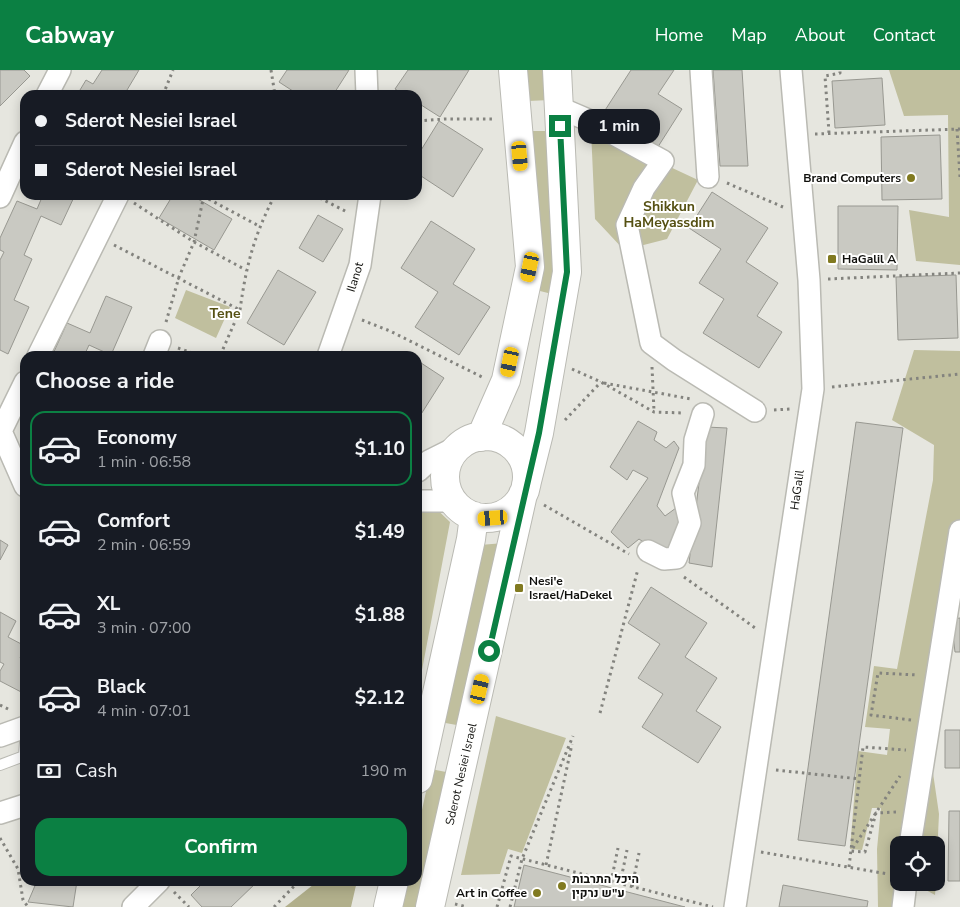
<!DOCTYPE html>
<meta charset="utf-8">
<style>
:root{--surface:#171b24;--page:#242831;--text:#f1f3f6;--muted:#9ea1a6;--line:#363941;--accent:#0b8043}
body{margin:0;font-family:"Nunito Sans",Heebo,sans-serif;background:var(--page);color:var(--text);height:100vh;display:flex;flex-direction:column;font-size:19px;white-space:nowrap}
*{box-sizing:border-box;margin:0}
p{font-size:16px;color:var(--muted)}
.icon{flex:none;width:28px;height:28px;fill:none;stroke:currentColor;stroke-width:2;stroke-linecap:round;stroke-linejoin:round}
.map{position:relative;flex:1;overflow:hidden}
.details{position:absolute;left:20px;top:281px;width:402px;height:535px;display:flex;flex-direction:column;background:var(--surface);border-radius:15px;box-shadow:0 2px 12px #0003}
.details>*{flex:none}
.banner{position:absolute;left:20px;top:20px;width:402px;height:110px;border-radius:15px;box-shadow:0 2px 12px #0003;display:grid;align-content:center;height:110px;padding:0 15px;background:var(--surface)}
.controls{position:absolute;left:890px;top:766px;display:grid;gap:10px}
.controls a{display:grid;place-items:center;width:55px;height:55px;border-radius:10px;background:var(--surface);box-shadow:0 2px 12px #0003;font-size:25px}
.end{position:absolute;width:22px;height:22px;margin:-11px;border:6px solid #0b8043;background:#fff;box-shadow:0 0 0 2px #fff}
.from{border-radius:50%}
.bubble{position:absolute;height:35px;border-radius:15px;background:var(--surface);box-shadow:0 2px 12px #0003;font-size:16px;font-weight:700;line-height:35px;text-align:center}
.car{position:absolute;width:15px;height:30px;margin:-15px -8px;border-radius:6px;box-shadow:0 0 4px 1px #0007;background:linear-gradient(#f5c518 24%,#345 0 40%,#f5c518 0 76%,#345 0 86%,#f5c518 0)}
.banner b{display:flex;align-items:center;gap:18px;height:48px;font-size:19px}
.banner b+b{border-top:1px solid var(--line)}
.banner i{width:12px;height:12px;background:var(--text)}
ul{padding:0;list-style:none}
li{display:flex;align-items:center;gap:15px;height:75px;margin:0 10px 8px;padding:0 5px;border:2px solid transparent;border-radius:15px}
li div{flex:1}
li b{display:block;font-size:19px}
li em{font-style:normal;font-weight:700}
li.on{border-color:var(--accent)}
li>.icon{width:45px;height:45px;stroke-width:1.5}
h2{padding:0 15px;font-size:22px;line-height:60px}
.pay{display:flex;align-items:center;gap:12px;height:55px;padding:0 15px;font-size:19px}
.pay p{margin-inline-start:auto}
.action{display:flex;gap:10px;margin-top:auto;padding:10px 15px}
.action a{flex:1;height:58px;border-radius:15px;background:var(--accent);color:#fff;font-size:20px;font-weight:700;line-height:58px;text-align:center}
header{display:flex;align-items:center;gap:30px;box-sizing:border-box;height:70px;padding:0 25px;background:var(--accent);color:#fff}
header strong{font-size:24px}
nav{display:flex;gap:28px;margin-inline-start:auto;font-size:18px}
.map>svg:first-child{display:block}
</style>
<header>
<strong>Cabway</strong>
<nav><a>Home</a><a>Map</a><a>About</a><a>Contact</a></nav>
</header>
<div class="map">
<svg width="960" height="837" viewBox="0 0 960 837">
<rect width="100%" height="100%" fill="#e6e6df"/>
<path fill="#c0bf9e" d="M525 0H547L550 30 528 31Z
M889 0H960V195L916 191 909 140 949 147 948 45 904 46Z
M591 60 698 110 667 169 624 180 595 149Z
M530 61H552L556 225 536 220Z
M186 220 230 237 216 268 175 248Z
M914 280 960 281V499L949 599 933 703 939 744 936 807V775H899V812L936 813 935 825 913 813 908 837H878L877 779 881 738H872L862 780 850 779 858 681 887 685 890 659 865 657 874 596 897 599 933 410 934 375 892 350Z
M425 428 450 452 418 621V433Z
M504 473 462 656 440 652 480 475Z
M496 646 566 668 522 783 508 779 500 804 461 805Z
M431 699 451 703 422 837H401L405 811H418V758Z"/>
<path fill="#b1af8b" d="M318 811H357L351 837H285Z"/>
<path fill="#c9c9c2" stroke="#989891" d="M0 0H24L30 6 0 36Z
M102 0H139L124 25H77L86 10 93 14Z
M287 0H349L333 25H299L279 12Z
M408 0H469L440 47 418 33V25H405L395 19Z
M631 0H674L658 24 682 39 654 83 600 48Z
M713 0H742L748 96H720Z
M882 8 885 55 835 58 832 11Z
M439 51 483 79 453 127 418 104V85Z
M940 65 942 129 882 130 881 67Z
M712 122 768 158 746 192 778 213 757 246 782 262 759 298 703 263 724 229 699 213 721 179 689 158Z
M43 125H75L61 155 41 146 24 185 32 189 14 230 29 237 8 284 0 280V190L4 182 0 180V168L17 131 37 139Z
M173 125H191L232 149 214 180 159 148Z
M838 136H898L897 200 838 199Z
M318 145 343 159 323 192 299 178Z
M431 151 475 179 453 214 490 237 459 285 415 257 438 222 401 198Z
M278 200 316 222 284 275 247 253Z
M956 205 958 268 898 270 896 207Z
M106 226 132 237 111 285 89 275 84 286H52L67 253 90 263Z
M418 291 444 308 418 349Z
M638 351 657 362 654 370 666 378 674 371 679 378 657 436 665 446 676 438 687 451 664 486 639 469 628 478 611 462 648 408 633 400 627 410 610 397Z
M856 352 903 358 845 776 798 770Z
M706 357 727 358 712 497 689 493Z
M0 470 8 475 0 490Z
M651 517 707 553 685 587 717 608 696 641 721 657 698 693 642 657 663 624 638 608 660 574 628 553Z
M0 542 16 551 8 567 25 576 20 588 25 591V624L0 611V601L4 594 0 592Z
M960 548V582H955L951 549Z
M945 660H960V698H945Z
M949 741H960V811H948Z
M524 795 685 837H514Z
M37 811H77L73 837 28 832Z
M205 811H258L231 837H202L191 825Z
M783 815 868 831 867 837H779Z"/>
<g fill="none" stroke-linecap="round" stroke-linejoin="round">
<g stroke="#babab3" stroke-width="12">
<path id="lane" d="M0 695 24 686 25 672"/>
</g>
<g stroke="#babab3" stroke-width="24">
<path id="street" d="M366 0 367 25
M701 0 708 107
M47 25 60 0
M560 38 588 50 663 91 644 118 627 155 651 273 674 290 755 341
M0 127 25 72
M38 286 118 125
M154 286 160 271
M328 286 360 195 370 125
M0 359 25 416
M1 361 25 312
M418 401 429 391 459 376
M418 431H452
M648 481 664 489 676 488 690 453 683 423 694 395 695 370 703 344
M0 666 25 657
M0 743 25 735
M910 775 960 461
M133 837 159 811
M735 837 813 319 809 210 791 0
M903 837 906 812"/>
</g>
<g stroke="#babab3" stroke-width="30">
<path id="secondary" d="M445 407a41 41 0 1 1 82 0a41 41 0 1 1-82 0Z
M481 367 506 310 530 197 513 0
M526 415 539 363 567 202 557 0
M418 709 471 469 474 446
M388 837 394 811
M430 837 523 424"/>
</g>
<path stroke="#83837e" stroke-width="3" stroke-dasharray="2.5 4" stroke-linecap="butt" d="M271 0 275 25
M163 25 173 0
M418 51 445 49H494
M957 59 960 107
M829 63 825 6 840 3V0
M815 64 960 59
M727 113 783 137
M314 125 347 142
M203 126 259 156
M134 133 194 172 246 200
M114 175 240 240 220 286
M828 209 960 203
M240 240C246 196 254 165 275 125
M362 250 390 261 482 307
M166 252 179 207 194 172 204 125
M178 278 201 286
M652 297 654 341
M572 299 601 312 654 342 683 343
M604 313 691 329
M832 317 960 304
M774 340 790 339
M565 350 601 312
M544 435 629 484
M684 507 758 560
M0 635 10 640
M600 643 638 499
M911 650 871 645 878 603 918 605
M776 700 860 709
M896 742 876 743 865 782 851 781 900 706
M0 768 18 799 23 830 28 837
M761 782 888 804
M546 795 572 674
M849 797 863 677 906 680
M611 812 618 778
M620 814 627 780
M632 817 639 783
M174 822 189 837
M455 834 467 837
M274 837 299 811
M497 837 511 786 713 837
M510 837 522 789 573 666"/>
<use href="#lane" stroke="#fff" stroke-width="10"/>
<use href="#street" stroke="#fff" stroke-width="21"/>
<use href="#secondary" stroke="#fff" stroke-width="28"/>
</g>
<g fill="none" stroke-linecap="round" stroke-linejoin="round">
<path stroke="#0b8043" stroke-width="6" d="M489 581 539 363 567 202 560 56"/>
</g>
<g fill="#817a20" stroke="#fffffe" stroke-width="2">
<circle cx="911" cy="108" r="5"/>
<rect x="827" y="184" width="10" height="10" rx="2.5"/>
<rect x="514" y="513" width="10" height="10" rx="2.5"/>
<circle cx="562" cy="816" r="5"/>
<circle cx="537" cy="823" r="5"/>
</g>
<g text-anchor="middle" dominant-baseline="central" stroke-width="4" stroke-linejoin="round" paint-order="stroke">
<g font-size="12" font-weight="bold" fill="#10100d" stroke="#fffffe" text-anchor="start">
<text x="901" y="108" text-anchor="end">Brand Computers</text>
<text x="842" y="189">HaGalil A</text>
<text x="529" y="511">Nesi'e<tspan x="529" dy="14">Israel/HaDekel</tspan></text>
<text x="572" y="809">היכל התרבות<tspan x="572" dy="14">ע"ש נרקין</tspan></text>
<text x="527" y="823" text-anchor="end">Art in Coffee</text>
</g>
<g font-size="12" fill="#10100d" stroke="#fffffe">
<text transform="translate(355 207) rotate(-73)">Ilanot</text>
<text transform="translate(797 420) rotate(-82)">HaGalil</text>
<text transform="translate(461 704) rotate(-77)">Sderot Nesiei Israel</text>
</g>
<g font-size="14" font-weight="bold" fill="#555012" stroke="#fffffe">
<text x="669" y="136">Shikkun<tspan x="669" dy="16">HaMeyassdim</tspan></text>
<text x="225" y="243">Tene</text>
</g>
</g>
</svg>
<div class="controls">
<a><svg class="icon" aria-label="locate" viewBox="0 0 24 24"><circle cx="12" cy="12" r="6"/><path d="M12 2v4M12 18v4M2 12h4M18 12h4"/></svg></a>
</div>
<i class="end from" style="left:489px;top:581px"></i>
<i class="end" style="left:560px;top:56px"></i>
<div class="bubble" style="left:578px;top:39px;width:82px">1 min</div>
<i class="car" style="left:520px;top:86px;rotate:175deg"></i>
<i class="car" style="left:530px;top:197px;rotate:192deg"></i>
<i class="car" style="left:510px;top:292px;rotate:192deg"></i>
<i class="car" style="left:493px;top:448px;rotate:266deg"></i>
<i class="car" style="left:480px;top:619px;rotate:13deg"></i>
<div class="banner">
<b><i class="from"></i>Sderot Nesiei Israel</b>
<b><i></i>Sderot Nesiei Israel</b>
</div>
<section class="details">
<h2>Choose a ride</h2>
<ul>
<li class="on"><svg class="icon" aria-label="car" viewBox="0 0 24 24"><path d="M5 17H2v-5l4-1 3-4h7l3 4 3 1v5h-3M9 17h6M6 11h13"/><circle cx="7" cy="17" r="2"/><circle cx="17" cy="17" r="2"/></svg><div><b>Economy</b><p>1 min · 06:58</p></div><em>$1.10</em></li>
<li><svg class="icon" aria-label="car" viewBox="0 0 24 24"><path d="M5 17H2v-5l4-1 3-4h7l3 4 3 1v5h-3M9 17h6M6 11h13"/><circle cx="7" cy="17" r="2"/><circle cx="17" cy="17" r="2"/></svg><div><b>Comfort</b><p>2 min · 06:59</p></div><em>$1.49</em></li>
<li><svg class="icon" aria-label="car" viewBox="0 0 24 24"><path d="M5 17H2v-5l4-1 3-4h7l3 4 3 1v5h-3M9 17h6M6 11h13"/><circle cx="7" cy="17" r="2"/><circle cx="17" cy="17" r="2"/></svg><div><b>XL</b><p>3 min · 07:00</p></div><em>$1.88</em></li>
<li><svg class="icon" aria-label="car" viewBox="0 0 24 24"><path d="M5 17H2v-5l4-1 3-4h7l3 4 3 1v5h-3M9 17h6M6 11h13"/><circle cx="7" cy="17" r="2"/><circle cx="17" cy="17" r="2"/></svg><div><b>Black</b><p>4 min · 07:01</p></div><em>$2.12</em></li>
</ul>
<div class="pay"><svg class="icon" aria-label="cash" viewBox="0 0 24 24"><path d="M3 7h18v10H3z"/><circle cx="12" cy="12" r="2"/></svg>Cash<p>190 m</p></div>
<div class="action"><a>Confirm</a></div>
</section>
</div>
